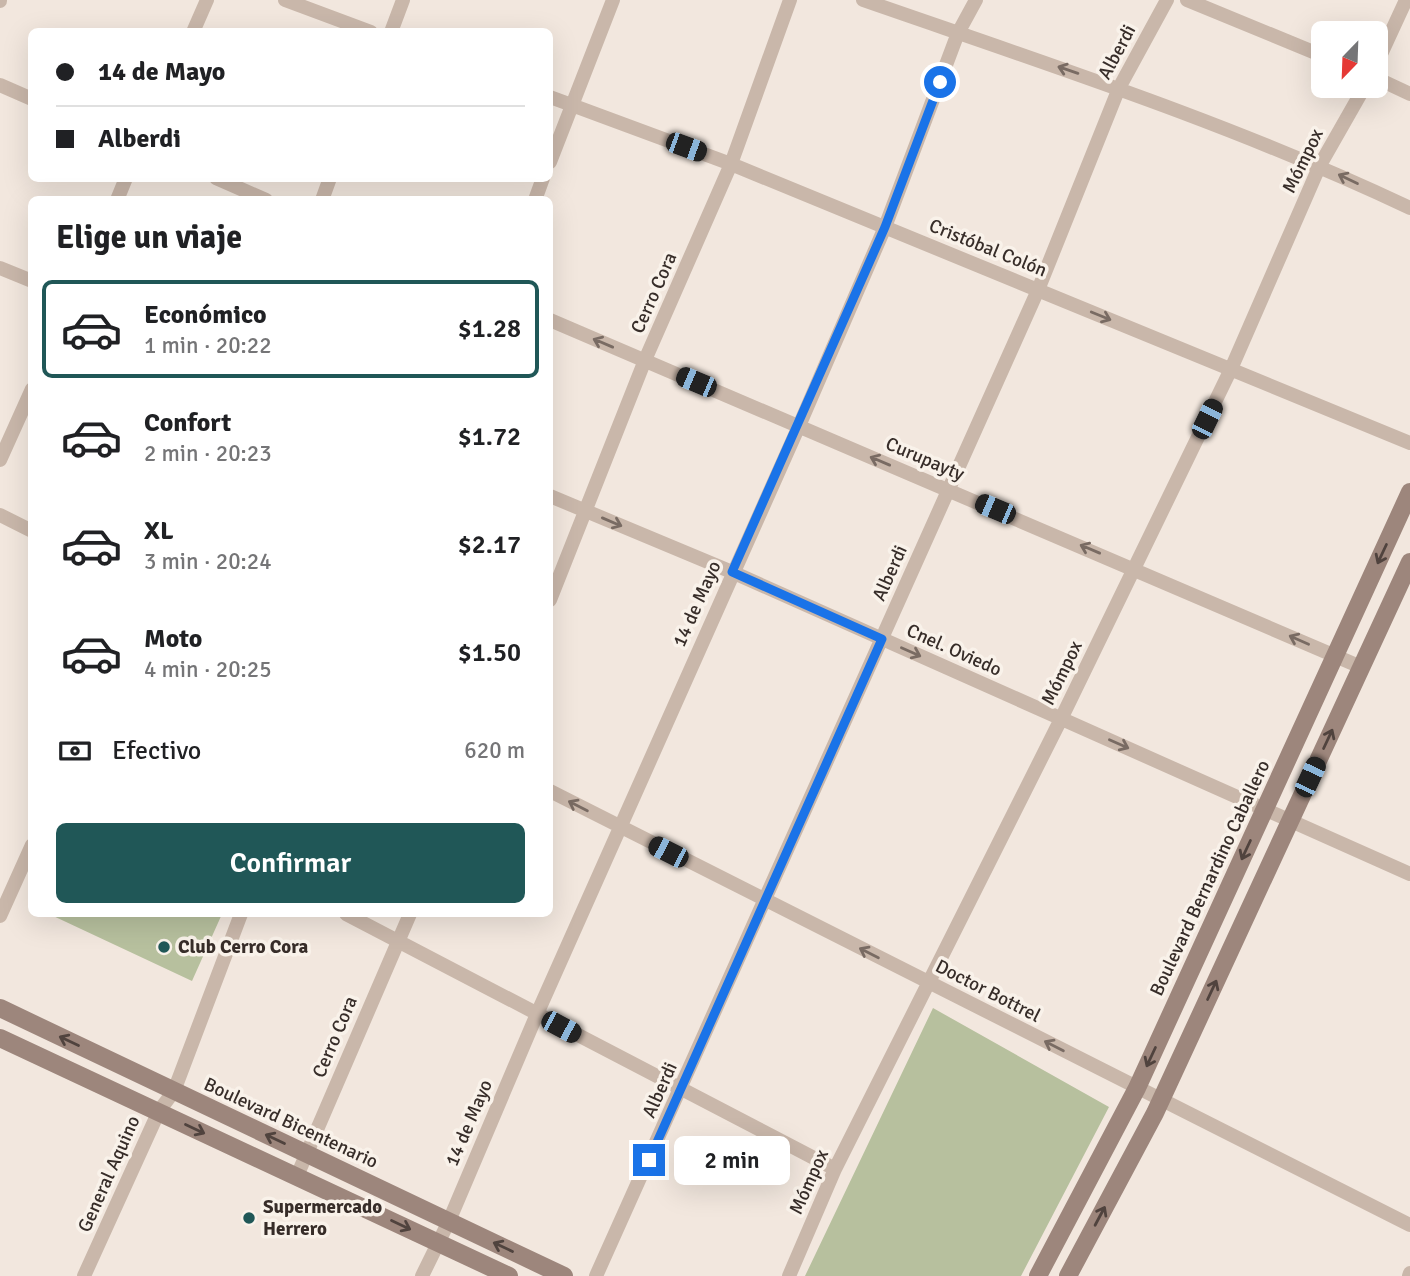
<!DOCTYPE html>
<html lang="es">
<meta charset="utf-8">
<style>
:root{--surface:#fff;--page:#f2f2f2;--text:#202124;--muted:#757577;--line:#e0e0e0;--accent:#205757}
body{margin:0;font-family:Signika,sans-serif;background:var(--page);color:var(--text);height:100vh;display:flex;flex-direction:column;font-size:26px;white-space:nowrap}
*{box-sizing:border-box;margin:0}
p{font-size:23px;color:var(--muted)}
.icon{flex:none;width:38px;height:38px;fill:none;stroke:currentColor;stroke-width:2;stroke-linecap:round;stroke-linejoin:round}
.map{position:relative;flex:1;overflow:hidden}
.drawer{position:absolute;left:28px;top:196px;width:525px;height:721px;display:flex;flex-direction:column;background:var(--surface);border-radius:10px;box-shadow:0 7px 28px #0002}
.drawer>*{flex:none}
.banner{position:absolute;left:28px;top:28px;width:525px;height:154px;border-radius:10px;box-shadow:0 7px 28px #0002;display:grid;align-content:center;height:154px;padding:0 28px;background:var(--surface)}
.needle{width:46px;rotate:203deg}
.tools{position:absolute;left:1311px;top:21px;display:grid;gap:14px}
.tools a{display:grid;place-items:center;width:77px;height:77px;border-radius:10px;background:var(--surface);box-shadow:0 7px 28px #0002;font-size:35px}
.end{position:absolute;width:32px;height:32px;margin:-16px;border:9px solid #1a73e8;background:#fff;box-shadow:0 0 0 4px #fff}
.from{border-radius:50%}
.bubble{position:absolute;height:49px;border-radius:10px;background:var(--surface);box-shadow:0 7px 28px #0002;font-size:23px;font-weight:600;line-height:49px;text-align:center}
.car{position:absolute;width:21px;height:42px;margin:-21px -10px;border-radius:9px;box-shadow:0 0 5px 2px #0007;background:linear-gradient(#222 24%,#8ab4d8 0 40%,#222 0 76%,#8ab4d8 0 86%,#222 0)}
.banner b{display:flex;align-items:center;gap:24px;height:66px;font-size:26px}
.banner b+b{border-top:2px solid var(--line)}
.banner i{width:18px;height:18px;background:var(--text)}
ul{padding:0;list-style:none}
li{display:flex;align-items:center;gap:21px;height:98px;margin:0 14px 10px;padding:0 14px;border:4px solid transparent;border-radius:10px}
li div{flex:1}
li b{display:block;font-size:26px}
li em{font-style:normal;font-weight:600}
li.selected{border-color:var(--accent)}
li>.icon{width:63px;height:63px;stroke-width:1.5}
h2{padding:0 28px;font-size:32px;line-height:84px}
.pay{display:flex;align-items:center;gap:18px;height:77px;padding:0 28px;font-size:26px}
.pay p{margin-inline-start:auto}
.action{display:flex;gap:14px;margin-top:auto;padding:14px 28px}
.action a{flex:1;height:80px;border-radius:10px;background:var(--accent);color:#fff;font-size:28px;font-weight:600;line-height:80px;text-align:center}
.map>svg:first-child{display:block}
</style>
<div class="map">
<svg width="1410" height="1276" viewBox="0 0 1410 1276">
<rect width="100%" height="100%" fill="#f2e7de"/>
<path fill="#b7c09e" d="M49 914H222L192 981Z
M933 1008 1109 1107 1021 1276H805Z"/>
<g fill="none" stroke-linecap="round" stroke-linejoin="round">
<path stroke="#c9b7aa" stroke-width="14" d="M285 0 371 32
M863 0C1047 64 1233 124 1410 208
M1187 0 1323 56
M0 1V0
M193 32 207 0
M391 32 403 0
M1376 65 1406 0
M1376 78 1410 94
M0 85 32 99
M550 97 731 164 1410 443
M550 162 613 0
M216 178 266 200
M117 200 126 178
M322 200 330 178
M535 200 543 178
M0 268 32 281
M550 320 1361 667
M0 460 32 389
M550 496 732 572 1410 874
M0 515 32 531
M550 600 645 360 731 164 790 0
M550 791 1410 1225
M346 914 835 1169
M0 916 32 845
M297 1176 410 914
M84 1276 159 1111 174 1091 241 914
M422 1276 449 1221 537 1014 799 426 885 227 958 33 976 0
M596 1276 1038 290 1119 88 1167 0
M789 1276 835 1169 1061 719 1231 369 1320 165 1365 86
M1409 1276 1410 1273"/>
<path stroke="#9d867c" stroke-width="18" d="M0 1008 564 1276
M0 1038 509 1276
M1038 1276 1137 1088 1410 492
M1068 1276 1155 1113 1410 562"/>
</g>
<defs><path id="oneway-shaft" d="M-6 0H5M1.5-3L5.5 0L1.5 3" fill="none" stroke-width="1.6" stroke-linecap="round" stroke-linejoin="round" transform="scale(1.75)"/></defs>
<g stroke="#796b63">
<use href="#oneway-shaft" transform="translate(1068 70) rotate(-161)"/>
<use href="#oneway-shaft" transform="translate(1348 179) rotate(-154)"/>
<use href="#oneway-shaft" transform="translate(1101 316) rotate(22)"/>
<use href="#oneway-shaft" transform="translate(603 343) rotate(-157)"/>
<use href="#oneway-shaft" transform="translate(880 461) rotate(-157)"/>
<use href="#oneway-shaft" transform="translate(612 522) rotate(23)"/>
<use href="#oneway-shaft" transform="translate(1090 549) rotate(-157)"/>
<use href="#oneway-shaft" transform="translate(1299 640) rotate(-156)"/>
<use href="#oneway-shaft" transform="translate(911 652) rotate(24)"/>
<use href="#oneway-shaft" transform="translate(1119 744) rotate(24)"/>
<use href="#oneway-shaft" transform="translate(578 806) rotate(-153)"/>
<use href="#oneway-shaft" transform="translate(869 953) rotate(-153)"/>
<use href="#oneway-shaft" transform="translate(1054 1046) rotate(-153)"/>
</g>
<g stroke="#50433e">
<use href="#oneway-shaft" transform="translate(1382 554) rotate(115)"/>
<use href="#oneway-shaft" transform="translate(1328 739) rotate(-65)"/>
<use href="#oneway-shaft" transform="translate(1246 850) rotate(115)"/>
<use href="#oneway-shaft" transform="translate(1212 990) rotate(-65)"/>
<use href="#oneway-shaft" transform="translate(69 1041) rotate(-155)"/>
<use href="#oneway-shaft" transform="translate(1151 1057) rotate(115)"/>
<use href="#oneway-shaft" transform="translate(195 1129) rotate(25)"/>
<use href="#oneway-shaft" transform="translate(275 1139) rotate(-155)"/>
<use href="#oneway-shaft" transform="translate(1100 1216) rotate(-62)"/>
<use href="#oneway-shaft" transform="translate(401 1225) rotate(25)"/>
<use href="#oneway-shaft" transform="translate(503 1247) rotate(-155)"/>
</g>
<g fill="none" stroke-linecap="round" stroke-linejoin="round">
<path stroke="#1a73e8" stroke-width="9" d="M649 1160 882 639 732 572 885 227 940 82"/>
</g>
<g fill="#205757" stroke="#f9f2ea" stroke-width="2.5">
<circle cx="164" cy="947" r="7"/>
<circle cx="249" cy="1218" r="7"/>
</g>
<g text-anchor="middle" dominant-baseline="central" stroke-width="7" stroke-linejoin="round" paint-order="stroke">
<g font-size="19" fill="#372d29" stroke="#f9f2ea">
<text transform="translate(1117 52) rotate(-62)">Alberdi</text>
<text transform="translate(1303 161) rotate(-64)">Mómpox</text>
<text transform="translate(988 248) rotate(22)">Cristóbal Colón</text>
<text transform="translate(654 293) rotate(-66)">Cerro Cora</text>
<text transform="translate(925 459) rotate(23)">Curupayty</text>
<text transform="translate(890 573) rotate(-66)">Alberdi</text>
<text transform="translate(697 604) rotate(-66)">14 de Mayo</text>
<text transform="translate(954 650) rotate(24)">Cnel. Oviedo</text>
<text transform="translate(1062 673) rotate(-64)">Mómpox</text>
<text transform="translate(1210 878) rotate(-65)">Boulevard Bernardino Caballero</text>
<text transform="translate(988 991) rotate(27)">Doctor Bottrel</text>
<text transform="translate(335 1037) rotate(-67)">Cerro Cora</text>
<text transform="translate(660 1090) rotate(-66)">Alberdi</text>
<text transform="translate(291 1123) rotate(25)">Boulevard Bicentenario</text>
<text transform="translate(469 1123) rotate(-67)">14 de Mayo</text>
<text transform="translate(109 1174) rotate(-66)">General Aquino</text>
<text transform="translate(809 1182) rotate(-66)">Mómpox</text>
</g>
<g font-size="19" font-weight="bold" fill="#372d29" stroke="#f9f2ea" text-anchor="start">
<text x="178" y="947">Club Cerro Cora</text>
<text x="263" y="1207">Supermercado<tspan x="263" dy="22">Herrero</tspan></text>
</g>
</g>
</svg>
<div class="tools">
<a><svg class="needle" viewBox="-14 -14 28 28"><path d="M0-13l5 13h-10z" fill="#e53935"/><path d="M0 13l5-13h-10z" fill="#757577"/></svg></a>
</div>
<i class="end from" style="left:940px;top:82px"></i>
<i class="end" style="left:649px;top:1160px"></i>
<div class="bubble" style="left:674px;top:1136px;width:116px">2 min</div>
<i class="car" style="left:686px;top:147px;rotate:110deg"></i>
<i class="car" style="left:696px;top:382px;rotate:293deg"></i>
<i class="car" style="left:1207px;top:419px;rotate:26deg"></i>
<i class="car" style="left:995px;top:509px;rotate:293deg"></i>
<i class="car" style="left:1310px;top:777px;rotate:25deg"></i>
<i class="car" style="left:668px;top:852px;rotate:297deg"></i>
<i class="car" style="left:561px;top:1027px;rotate:118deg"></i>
<div class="banner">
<b><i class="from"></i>14 de Mayo</b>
<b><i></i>Alberdi</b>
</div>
<section class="drawer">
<h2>Elige un viaje</h2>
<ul>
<li class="selected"><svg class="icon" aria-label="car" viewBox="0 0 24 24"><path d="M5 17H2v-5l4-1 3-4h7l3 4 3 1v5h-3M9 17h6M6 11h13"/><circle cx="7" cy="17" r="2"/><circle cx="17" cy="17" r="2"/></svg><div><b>Económico</b><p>1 min · 20:22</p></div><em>$1.28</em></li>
<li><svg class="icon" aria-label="car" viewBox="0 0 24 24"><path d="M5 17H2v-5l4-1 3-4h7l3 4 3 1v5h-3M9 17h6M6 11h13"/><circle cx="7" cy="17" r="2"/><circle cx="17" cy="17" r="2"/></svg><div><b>Confort</b><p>2 min · 20:23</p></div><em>$1.72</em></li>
<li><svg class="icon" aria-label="car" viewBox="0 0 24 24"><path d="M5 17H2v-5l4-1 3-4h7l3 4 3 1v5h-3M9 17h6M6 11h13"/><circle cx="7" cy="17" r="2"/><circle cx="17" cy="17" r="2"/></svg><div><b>XL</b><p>3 min · 20:24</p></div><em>$2.17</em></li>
<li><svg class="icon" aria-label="car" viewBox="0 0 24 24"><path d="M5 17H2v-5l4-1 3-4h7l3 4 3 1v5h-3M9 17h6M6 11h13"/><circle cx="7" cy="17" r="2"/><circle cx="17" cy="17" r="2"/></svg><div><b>Moto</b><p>4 min · 20:25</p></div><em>$1.50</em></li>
</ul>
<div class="pay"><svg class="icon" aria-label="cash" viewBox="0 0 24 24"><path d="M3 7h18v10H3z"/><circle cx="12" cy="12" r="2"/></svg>Efectivo<p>620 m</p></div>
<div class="action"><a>Confirmar</a></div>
</section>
</div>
